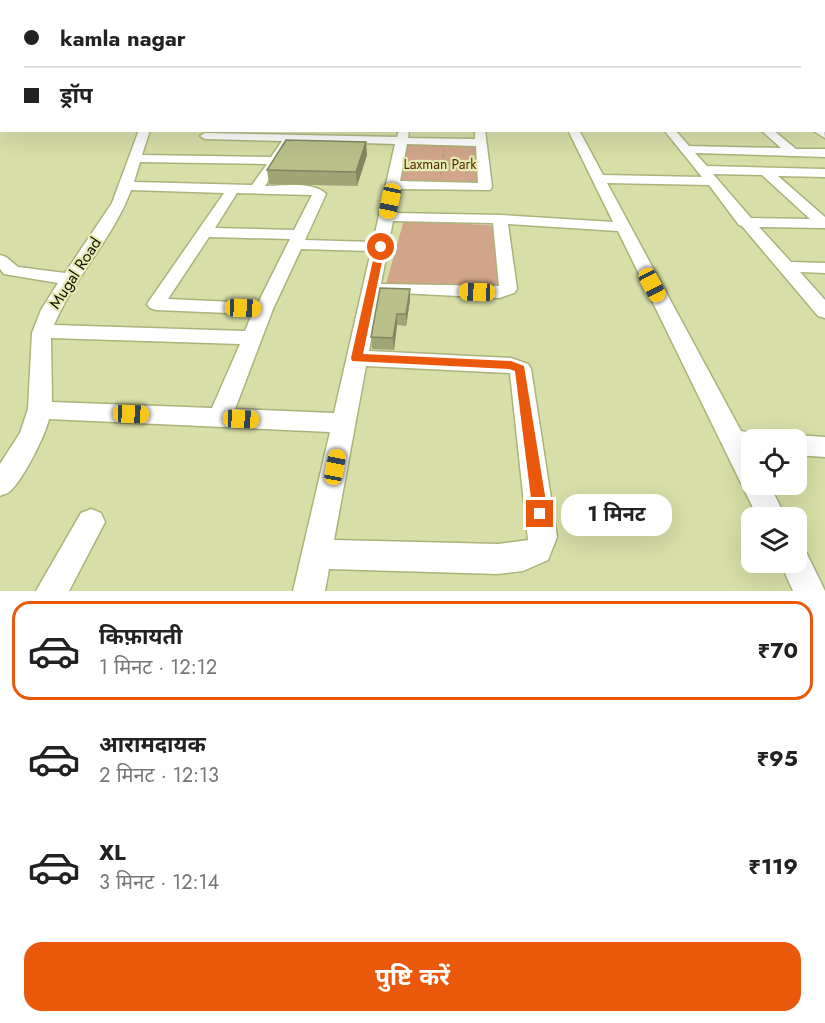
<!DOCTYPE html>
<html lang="hi">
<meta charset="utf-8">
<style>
:root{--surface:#fff;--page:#f6f6f6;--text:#222;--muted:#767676;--line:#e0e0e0;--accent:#ea580c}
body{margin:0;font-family:Jost,"Noto Sans Devanagari",sans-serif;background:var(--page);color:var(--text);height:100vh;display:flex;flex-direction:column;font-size:22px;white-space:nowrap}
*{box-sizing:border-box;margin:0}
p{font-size:20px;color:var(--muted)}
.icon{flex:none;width:33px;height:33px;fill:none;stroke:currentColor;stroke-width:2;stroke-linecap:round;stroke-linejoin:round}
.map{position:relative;height:591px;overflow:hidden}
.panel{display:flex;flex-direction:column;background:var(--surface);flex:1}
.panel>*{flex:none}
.top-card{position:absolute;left:0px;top:0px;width:825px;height:132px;box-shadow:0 6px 24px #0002;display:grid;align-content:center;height:132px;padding:0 24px;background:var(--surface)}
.tools{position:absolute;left:741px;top:429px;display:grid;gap:12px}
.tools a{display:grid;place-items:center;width:66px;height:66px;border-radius:12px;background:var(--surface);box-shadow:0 6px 24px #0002;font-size:30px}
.end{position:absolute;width:27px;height:27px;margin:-14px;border:8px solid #ea580c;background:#fff;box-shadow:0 0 0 3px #fff}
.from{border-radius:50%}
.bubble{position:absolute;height:42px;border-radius:18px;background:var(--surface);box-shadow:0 6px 24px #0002;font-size:20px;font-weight:700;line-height:42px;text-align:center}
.car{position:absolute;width:18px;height:36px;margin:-18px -9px;border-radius:8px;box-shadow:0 0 4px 2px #0007;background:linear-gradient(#f5c518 24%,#345 0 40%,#f5c518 0 76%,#345 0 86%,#f5c518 0)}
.top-card b{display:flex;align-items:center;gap:21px;height:57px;font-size:22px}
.top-card b+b{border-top:2px solid var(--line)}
.top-card i{width:15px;height:15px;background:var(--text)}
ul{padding:10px 0 0;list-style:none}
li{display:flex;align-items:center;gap:18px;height:99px;margin:0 12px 9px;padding:0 12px;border:3px solid transparent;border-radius:18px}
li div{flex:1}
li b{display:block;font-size:22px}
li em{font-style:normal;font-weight:700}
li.active{border-color:var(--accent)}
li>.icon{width:54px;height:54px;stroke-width:1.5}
.primary-button{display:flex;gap:12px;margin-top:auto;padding:12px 24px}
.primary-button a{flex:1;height:69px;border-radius:18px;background:var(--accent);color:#fff;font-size:24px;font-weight:700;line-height:69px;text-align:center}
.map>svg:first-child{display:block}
</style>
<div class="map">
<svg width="825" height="591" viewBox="0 0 825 591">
<rect width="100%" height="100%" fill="#d7dea7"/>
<path fill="#d0a58a" d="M402 141 481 143 486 186 394 185Z
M404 220 499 226 500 291 386 284Z"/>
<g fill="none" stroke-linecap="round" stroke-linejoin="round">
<g stroke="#acb27c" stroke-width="3">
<path id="minor" d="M0 63H2L0 68Z
M824 65H825V69H824Z
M824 78 825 79V85L824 84Z
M0 81H2L0 87Z
M0 102H2V108H0Z
M824 103H825V110H824Z
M824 129 825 138 812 130H824Z
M139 130H150L142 155 271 157 282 141 205 139 200 136 205 133 397 137 399 130H409L408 138 475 139V130H485L492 187 490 190 398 189 394 213 500 215 613 222 568 130H579L603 175 702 177 664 130H675L689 146 781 148 761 130H773L796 149H825V157L695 153 707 166 825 169V177L778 176 825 217V228L759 227 791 262 825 263V273L800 272 825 300V318L818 316 742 226 739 225 709 185 607 183 741 431 761 435 763 440H752V484H769L786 518H758L618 231 508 224 517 289 514 293 499 298 380 292 369 351 511 358 528 364 531 369 557 537 548 560 523 571 498 574 329 569 325 591H293L330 432 49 419C45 436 22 482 9 492 7 494 3 494 0 496V464L20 433 28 409 32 333 41 310 58 283 4 274 0 269V255L6 257 18 267 65 273 112 203ZM293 141 395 144 373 242 305 240 326 194C314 181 282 186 265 186ZM407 144 476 146 478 183 400 181ZM140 162 267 164 252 185 134 182ZM713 174 762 175 810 219 751 218ZM131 190 224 193 147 304 150 308 156 310 252 314 245 331 54 325C74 277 113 239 131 190ZM237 193 312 195 294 230 215 228ZM393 221 493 223 499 286 381 284ZM209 237 290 239 258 303 168 299ZM301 249 371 251 334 413 235 409 273 309ZM51 338 240 344 212 408 52 402ZM366 366 510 373 528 540 498 544 334 540Z
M796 435 825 437V457L796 455V440H786Z
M91 509 101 513 105 522 69 591H36L81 513Z
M796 548 806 552 825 591H793L780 562H796Z"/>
</g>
<path stroke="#9ba074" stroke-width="1.5" stroke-dasharray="3 1.5" stroke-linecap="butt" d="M443 164 470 165
M441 175 444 151"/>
<use href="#minor" fill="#fff" fill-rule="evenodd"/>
</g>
<path fill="#a0a577" d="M367 155 357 186 269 184 267 170Z
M410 289V300L406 326 397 325 394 350 372 349 371 337Z"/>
<path fill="#828661" d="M366 142 367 155 357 186 356 172Z
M410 289V300L406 326V314Z
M397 314V325L394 350 393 338Z"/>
<path fill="#bac08a" stroke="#828661" stroke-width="1.5" d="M286 140 366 142 356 172 267 170Z
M380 288 410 289 406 314H397L393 338 371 337Z"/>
<linearGradient id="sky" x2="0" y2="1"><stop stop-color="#839eda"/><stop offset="0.42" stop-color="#edf0d7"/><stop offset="1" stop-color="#edf0d7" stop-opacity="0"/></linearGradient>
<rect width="825" height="144" fill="url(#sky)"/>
<path fill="#ea580c" d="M381 244 385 247 363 354 511 361 524 366 548 514 546 519 540 521 535 519 533 514 515 371 509 369 352 361 351 358 376 247Z"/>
<g text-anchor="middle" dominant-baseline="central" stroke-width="4.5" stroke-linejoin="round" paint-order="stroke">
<g font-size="14" fill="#572a06" stroke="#e5ebb3">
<text x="440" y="164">Laxman Park</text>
</g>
<g font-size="16" fill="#161804" stroke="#e5ebb3">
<text transform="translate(75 273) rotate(-57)">Mugal Road</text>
</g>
</g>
</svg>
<div class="tools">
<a><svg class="icon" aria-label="locate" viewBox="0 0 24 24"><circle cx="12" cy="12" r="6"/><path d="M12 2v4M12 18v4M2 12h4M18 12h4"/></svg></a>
<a><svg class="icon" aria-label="layers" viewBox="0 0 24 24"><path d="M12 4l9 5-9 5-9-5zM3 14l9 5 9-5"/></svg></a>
</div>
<i class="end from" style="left:381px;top:247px"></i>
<i class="end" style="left:540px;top:514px"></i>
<div class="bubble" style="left:561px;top:494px;width:111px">1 मिनट</div>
<i class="car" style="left:390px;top:201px;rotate:192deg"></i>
<i class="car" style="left:652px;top:285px;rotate:152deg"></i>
<i class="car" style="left:477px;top:292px;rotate:272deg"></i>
<i class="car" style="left:243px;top:308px;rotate:92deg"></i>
<i class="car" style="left:131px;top:414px;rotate:92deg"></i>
<i class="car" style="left:241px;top:419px;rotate:93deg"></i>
<i class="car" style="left:335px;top:467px;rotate:11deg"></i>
<div class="top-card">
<b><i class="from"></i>kamla nagar</b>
<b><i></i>ड्रॉप</b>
</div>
</div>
<section class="panel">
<ul>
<li class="active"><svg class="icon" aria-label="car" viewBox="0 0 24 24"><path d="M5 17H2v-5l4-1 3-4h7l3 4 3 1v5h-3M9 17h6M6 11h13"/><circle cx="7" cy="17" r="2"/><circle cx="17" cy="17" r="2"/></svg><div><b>किफ़ायती</b><p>1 मिनट · 12:12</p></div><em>₹70</em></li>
<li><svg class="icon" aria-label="car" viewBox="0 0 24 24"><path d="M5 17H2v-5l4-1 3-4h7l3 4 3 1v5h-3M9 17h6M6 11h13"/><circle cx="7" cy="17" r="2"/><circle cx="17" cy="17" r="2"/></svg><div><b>आरामदायक</b><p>2 मिनट · 12:13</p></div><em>₹95</em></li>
<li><svg class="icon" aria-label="car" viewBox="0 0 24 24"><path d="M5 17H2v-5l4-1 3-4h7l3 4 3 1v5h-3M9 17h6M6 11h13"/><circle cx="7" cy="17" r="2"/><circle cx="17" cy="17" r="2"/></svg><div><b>XL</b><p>3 मिनट · 12:14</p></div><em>₹119</em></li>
</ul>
<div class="primary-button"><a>पुष्टि करें</a></div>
</section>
